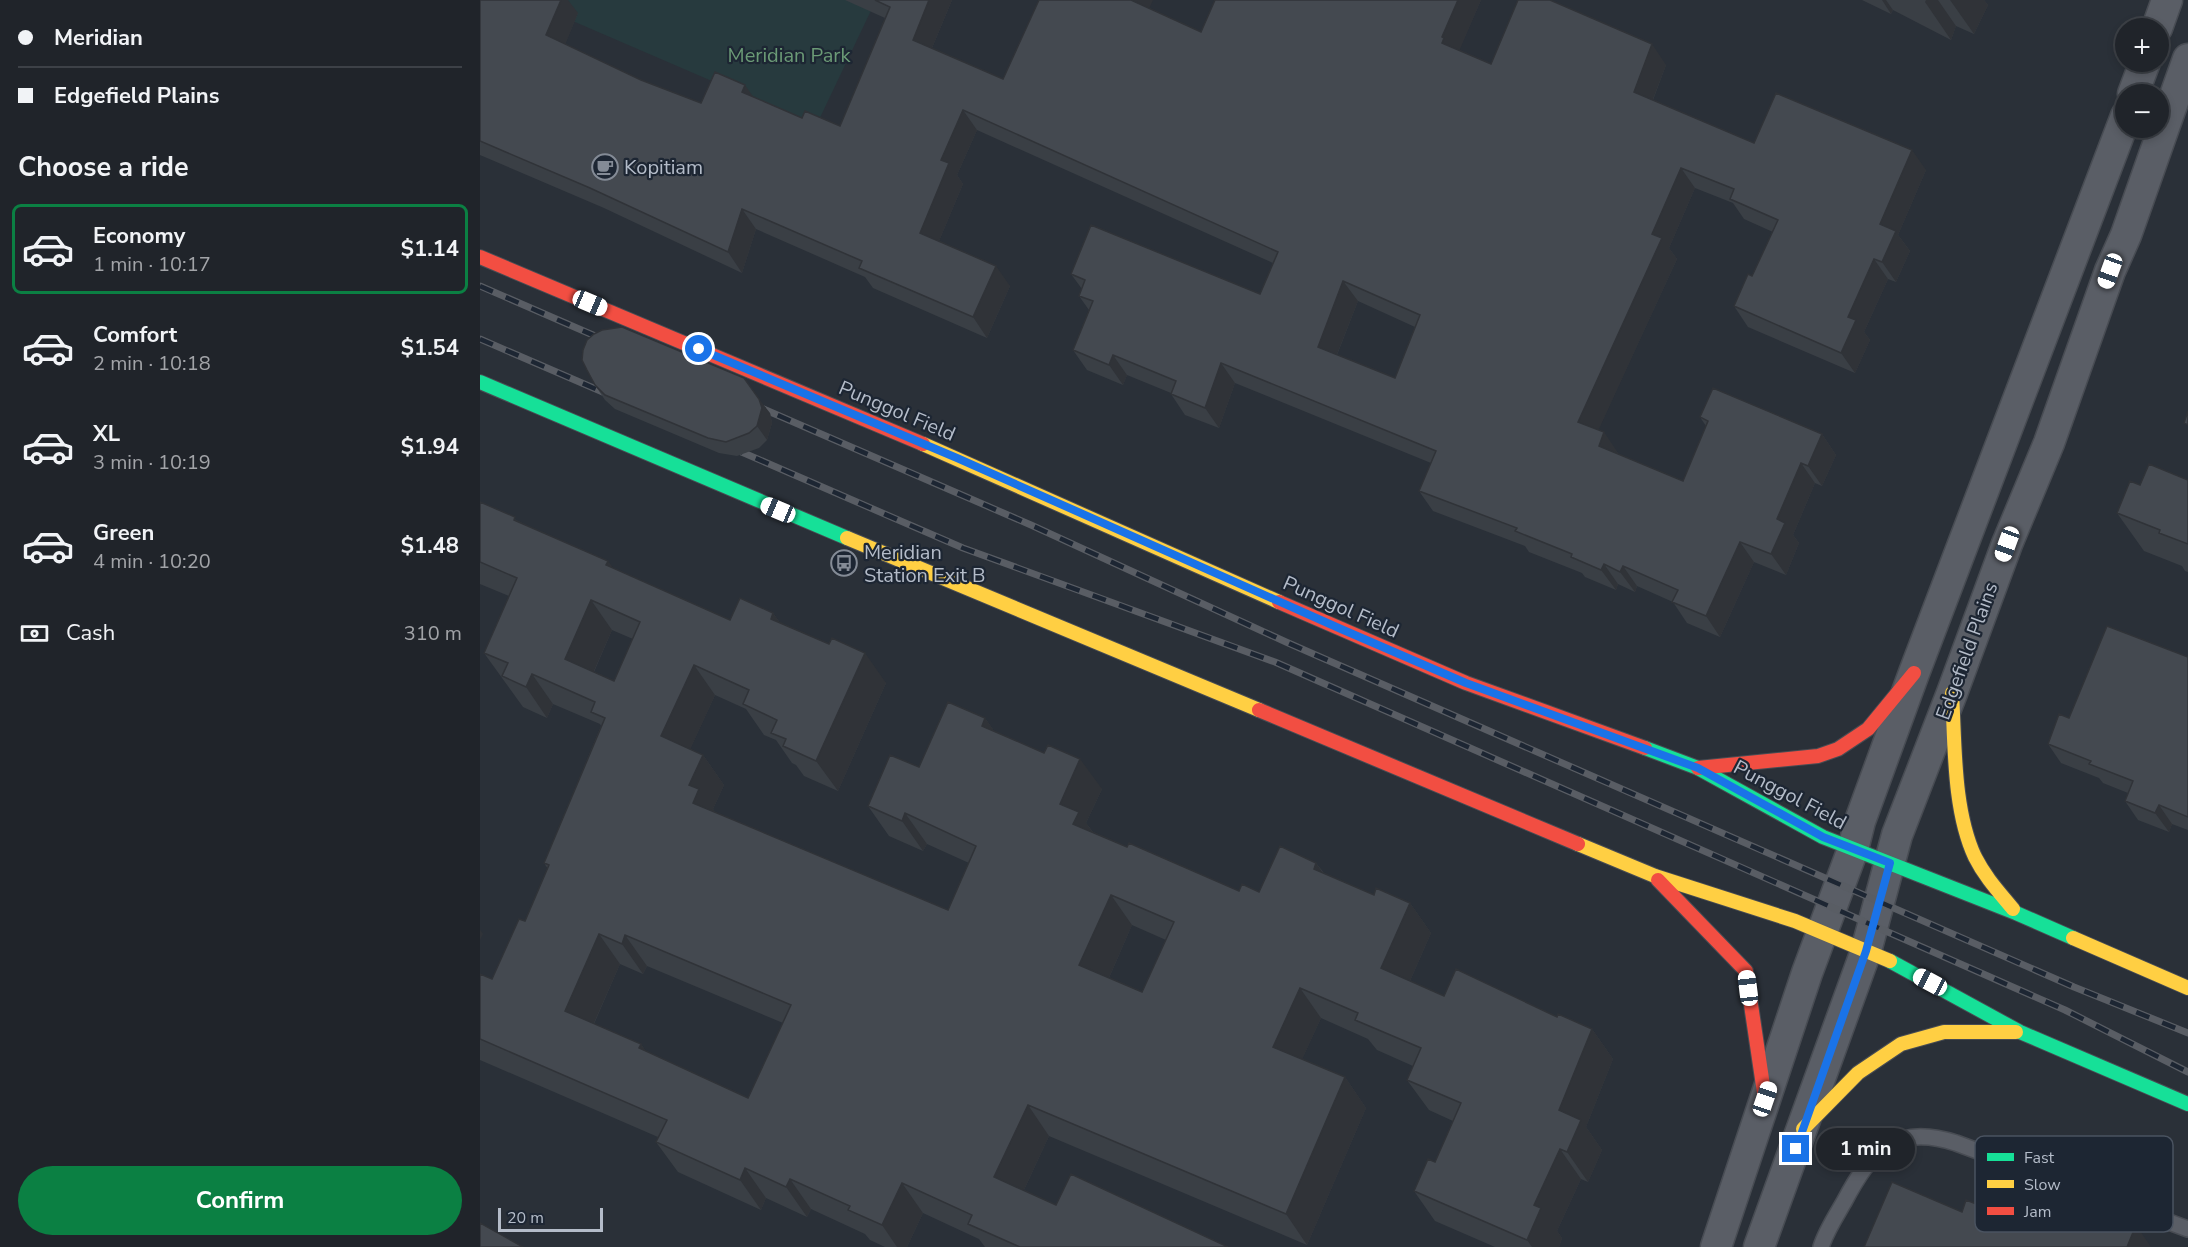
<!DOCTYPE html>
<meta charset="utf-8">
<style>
:root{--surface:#20242a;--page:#2d3036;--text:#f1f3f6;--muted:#a2a4a8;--line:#3d4147;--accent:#0b8043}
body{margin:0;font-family:"Nunito Sans",sans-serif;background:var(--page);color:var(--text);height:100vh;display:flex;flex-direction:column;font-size:22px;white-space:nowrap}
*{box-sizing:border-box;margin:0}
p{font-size:20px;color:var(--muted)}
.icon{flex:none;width:33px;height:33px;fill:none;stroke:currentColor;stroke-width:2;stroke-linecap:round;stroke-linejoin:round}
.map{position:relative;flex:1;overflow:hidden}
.drawer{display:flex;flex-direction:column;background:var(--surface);width:480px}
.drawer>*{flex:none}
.top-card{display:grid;align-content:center;height:132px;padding:0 18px;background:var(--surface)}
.controls{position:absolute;left:1635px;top:18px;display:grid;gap:12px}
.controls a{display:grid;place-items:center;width:54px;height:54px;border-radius:50%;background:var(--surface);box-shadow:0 3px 9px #0003,0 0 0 2px var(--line);font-size:30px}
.scale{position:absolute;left:18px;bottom:15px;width:105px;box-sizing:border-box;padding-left:6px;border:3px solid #b4bcc9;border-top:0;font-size:16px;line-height:21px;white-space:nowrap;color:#b4bcc9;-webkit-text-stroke:4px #1d2633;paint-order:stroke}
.end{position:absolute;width:27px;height:27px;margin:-14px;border:8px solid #1a73e8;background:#fff;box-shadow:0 0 0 3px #fff}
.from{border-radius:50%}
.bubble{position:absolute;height:42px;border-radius:21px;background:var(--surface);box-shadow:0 3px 9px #0003,0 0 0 2px var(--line);font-size:20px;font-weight:700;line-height:42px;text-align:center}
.car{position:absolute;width:18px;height:36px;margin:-18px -9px;border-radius:8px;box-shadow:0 0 4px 2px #0007;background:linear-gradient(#fff 24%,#345 0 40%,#fff 0 76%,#345 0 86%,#fff 0)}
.top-card b{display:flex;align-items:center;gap:21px;height:57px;font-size:22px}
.top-card b+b{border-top:2px solid var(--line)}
.top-card i{width:15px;height:15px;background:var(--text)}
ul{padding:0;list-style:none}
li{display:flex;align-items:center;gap:18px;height:90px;margin:0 12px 9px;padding:0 6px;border:3px solid transparent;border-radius:9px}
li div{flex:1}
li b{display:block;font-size:22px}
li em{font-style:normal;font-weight:700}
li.selected{border-color:var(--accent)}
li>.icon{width:54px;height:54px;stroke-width:1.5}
h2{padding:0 18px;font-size:27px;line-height:72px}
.pay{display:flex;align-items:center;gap:15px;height:66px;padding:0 18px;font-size:22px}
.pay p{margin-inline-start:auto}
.cta{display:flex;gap:12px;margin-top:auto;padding:12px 18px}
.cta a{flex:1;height:69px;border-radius:36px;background:var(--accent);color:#fff;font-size:24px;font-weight:700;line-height:69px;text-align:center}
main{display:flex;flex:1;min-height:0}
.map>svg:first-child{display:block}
</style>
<main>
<section class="drawer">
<div class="top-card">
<b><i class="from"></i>Meridian</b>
<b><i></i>Edgefield Plains</b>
</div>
<h2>Choose a ride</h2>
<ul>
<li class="selected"><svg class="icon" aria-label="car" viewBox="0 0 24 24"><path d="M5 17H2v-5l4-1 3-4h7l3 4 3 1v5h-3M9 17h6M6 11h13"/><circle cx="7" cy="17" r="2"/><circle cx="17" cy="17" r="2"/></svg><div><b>Economy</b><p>1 min · 10:17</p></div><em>$1.14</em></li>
<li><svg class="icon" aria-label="car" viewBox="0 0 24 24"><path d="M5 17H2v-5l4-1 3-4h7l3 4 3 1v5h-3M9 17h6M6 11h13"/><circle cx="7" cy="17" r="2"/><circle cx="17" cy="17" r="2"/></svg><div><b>Comfort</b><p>2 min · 10:18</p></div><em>$1.54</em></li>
<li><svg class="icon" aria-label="car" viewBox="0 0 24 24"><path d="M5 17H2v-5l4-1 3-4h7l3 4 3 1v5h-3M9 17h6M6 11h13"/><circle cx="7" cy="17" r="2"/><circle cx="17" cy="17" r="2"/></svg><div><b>XL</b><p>3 min · 10:19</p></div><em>$1.94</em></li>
<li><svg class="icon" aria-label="car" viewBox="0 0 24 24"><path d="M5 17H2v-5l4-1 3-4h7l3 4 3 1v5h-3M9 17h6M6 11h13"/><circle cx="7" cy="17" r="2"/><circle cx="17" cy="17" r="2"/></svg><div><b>Green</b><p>4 min · 10:20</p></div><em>$1.48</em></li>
</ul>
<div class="pay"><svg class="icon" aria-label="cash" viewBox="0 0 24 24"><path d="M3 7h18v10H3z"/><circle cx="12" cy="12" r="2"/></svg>Cash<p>310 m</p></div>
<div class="cta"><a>Confirm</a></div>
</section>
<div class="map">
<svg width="1708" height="1247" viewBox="0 0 1708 1247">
<rect width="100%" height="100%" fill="#2a3038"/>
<path fill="#273a3e" d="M44 0H396L336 126Z"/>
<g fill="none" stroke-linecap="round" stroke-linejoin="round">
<g stroke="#484c53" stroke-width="18">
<path id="lane" d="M1341 1247C1346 1231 1356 1216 1364 1202 1391 1151 1415 1123 1476 1143L1708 1229"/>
</g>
<g stroke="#484c53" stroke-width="33">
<path id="street" d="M1677 28 1687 0
M1653 94 1665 62
M1236 1247 1327 973 1373 849 1380 821 1434 673 1646 116
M1279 1247 1386 951 1417 835 1472 693 1527 544 1569 443 1630 271 1646 235 1708 59"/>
</g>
<g stroke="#484c53" stroke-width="16">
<path id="fast" d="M0 382 367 538
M1165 748 1218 768 1343 837 1536 913 1593 938
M1410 961 1540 1032 1708 1104"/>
</g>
<g stroke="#484c53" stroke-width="16">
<path id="slow" d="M443 444 799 602
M367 538 779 710
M1472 693C1475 744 1473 810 1495 857 1505 877 1519 892 1533 909
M1098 844 1175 876 1315 921 1410 961
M1593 938 1708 988
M1323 1129 1378 1073 1421 1044 1464 1032H1536"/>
</g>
<g stroke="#484c53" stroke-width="16">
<path id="jam" d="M0 257 443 444
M799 602 986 683 1165 748
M779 710 1098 844
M1218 768 1338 756 1358 749 1388 729 1434 673
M1178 880 1266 971 1285 1099"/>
</g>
<use href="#lane" stroke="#5a5e66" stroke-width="15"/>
<use href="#street" stroke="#5a5e66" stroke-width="30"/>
<use href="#fast" stroke="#16e098" stroke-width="14"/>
<use href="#slow" stroke="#ffcf43" stroke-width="14"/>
<use href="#jam" stroke="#f24e42" stroke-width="14"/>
<g stroke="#595d64" stroke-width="7">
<path id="rail" d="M0 286 129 342
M0 339 132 396
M272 404 551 525 806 642 1594 987 1708 1033
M250 447 483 548 795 662 1585 1010 1708 1072"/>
</g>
<use href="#rail" stroke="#1d2633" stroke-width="4.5" stroke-dasharray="14" stroke-linecap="butt"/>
</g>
<path fill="#3a3f45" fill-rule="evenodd" d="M0 0 98 13 85 44 161 80 221 103 273 97 322 118 360 126 405 18 365 0H472L452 48 523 79 669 8 721 32 735 0H1001L979 50 1011 64 1186 65 1173 100 1274 143 1446 170 1418 235 1430 251 1416 282 1408 279 1384 332 1390 340 1375 373 1268 327 1254 306 1272 276 1293 232 1264 219 1253 203 1215 188 1189 248 1197 259 1118 430 1138 453V454L1203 481 1226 426 1220 417 1342 434 1356 455 1342 486 1335 483 1313 535 1319 543 1306 575 1274 562 1240 637 1207 623 1193 602 1157 586 1155 592 1138 584 1136 590 1105 577 1102 573 1049 552 1045 546 953 511 939 491 951 463 755 383 739 428 705 415 691 394V393L647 375 643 385 607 370 593 350 609 310 599 296 602 289 591 274 780 294 793 263 497 130 477 175 483 184 459 241 530 286 507 338 393 288 385 277 276 229 262 273 124 208 0 155ZM878 301 935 327 915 378 857 355Z
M1382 0H1504L1508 5 1494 34 1476 26 1471 40 1413 10 1411 14Z
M115 385 290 413 292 423 287 440 279 448 257 456 239 453 135 409 125 400Z
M1708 480V572L1705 571 1702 566 1664 551 1637 513 1660 485Z
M0 502 134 569 250 620 293 613 300 623 406 683 358 791 324 776 316 765 312 763 296 740 284 735 266 709 235 695 210 749 223 755 244 785 233 809 235 812 468 910 489 863 447 844 443 851 409 836 388 806 505 718 514 731 622 789 606 823 613 832 647 847 759 891 779 892 836 863 844 873 894 895 930 903 951 933 930 981 964 996 1077 1017 1112 1029 1133 1059 1106 1127 1122 1150 1108 1182 1101 1179 1077 1231 1082 1238 1079 1247H1015L955 1221 934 1191 955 1162 973 1121 949 1110 927 1080 933 1066 897 1050 888 1039 841 1018 822 1059 865 1077 886 1108 827 1245 569 1136 544 1190 576 1205 748 1247H505L499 1239 443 1213 427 1247H405L390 1240 385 1234 331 1209 327 1217 286 1198 281 1210 198 1172 176 1142 178 1137 0 1060V974L12 979 45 921 68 869 64 863 121 726 120 724 73 704 67 718 43 707 4 653 29 596 0 584ZM132 630 153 639 134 681 114 672ZM652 925 686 940 662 992 629 978ZM140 964 163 974 167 966 303 1023 268 1098 166 1052 161 1044 114 1024Z
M1708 657V830L1692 824 1689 832 1658 820 1645 801 1648 793 1623 783 1619 778 1581 763 1568 744 1589 718Z"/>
<path fill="#303338" d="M81 0H88L98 13 81 55 66 35Z
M449 0H472L447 60 433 40Z
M650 0H673L664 20Z
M978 0H1001L977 56 962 43V37Z
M1402 0H1406L1413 10 1411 14Z
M1446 0H1458L1476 26 1471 40 1445 2Z
M1470 0H1504L1508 5 1494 34Z
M1172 44 1186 65 1168 112 1154 92Z
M265 85 279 105 262 92Z
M483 110 497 130 477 175 483 184 454 253 440 233 461 160Z
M1432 150 1446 170 1418 235 1430 251 1416 282 1402 262 1400 224Z
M1201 168 1215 188 1189 248 1197 259 1113 442 1098 422 1172 234Z
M262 209 276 229 262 273 248 252Z
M1394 259 1408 279 1384 332 1390 340 1375 373 1361 353 1368 317Z
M516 266 530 286 507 338 493 317Z
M863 281 878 301 852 367 838 347Z
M633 355 647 375 643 385 629 365Z
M741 363 755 383 739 428 725 408Z
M279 399 290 413 292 423 287 440 277 426Z
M1124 432 1138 453 1133 466 1119 446Z
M1342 434 1356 455 1342 486 1328 466Z
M1321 463 1335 483 1313 535 1319 543 1306 575 1291 554 1297 519Z
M1260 542 1274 562 1240 637 1226 616Z
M128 561 150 591 126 565Z
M1124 564 1138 584 1136 590 1121 570Z
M1143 566 1157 586 1155 592 1140 572Z
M111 600 132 630 106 689 85 659Z
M293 613 314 643 291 619Z
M385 653 406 683 358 791 336 761Z
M214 665 235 695 202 767 181 736Z
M52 674 73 704 67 718 46 687Z
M505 718 526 748 502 726Z
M223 755 244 785 233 809 240 819 213 803 209 785Z
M600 759 622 789 606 823 620 842 615 854 580 804Z
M1679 805 1692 824 1689 832 1675 813Z
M425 813 447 844 443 851 422 821Z
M836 863 857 893 834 869Z
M631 895 652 925 621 996 599 965Z
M930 903 951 933 922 999 901 968Z
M0 930 3 934 0 940Z
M119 934 140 964 106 1041 85 1011Z
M145 935 167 966 163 974 142 944Z
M820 988 841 1018 814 1077 793 1047Z
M1112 1029 1133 1059 1106 1127 1122 1150 1108 1182 1087 1152 1079 1110Z
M161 1044 182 1074 159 1048Z
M865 1077 886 1108 827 1245 806 1214Z
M548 1105 569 1136 536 1207 514 1177Z
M1080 1149 1101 1179 1077 1231 1082 1238 1079 1247H1052L1047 1240 1054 1205Z
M265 1168 286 1198 281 1210 260 1180Z
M310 1179 331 1209 327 1217 306 1187Z
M422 1183 443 1213 427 1247H417L402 1225Z
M1656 1225 1671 1247H1647Z"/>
<path fill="#444950" stroke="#303338" stroke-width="1.5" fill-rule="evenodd" d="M0 0H81L66 35 161 80 221 103 235 72 265 85 262 92 322 118 325 111 360 126 410 7 395 0H449L433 40 523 79 559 0H651L721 32 735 0H978L962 37 964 38 962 43 1011 64 1038 0H1070L1172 44 1154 92 1274 143 1296 93 1432 150 1400 224 1416 231 1402 262 1394 259 1368 317 1376 320 1361 353 1254 306 1268 274 1272 276 1298 220 1250 199 1254 189 1201 168 1172 234 1182 238 1098 422 1124 432 1119 446 1203 481 1228 421 1220 417 1233 388 1342 434 1328 466 1321 463 1297 519 1305 523 1291 554 1260 542 1226 616 1192 602 1198 590 1143 566 1140 572 1124 564 1121 570 1091 557 1092 554 1035 531 1037 528 939 491 956 451 741 363 725 408 691 394 696 381 633 355 629 365 593 350 613 301 599 296 605 280 591 274 611 225 780 294 798 252 483 110 461 160 469 163 440 233 516 266 493 317 379 268 382 261 262 209 248 252 110 188 0 141ZM863 281 940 315 915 378 838 347Z
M142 327 264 378 279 399 282 408 277 426 269 433 246 442 228 438 125 395 115 385 107 370 102 360 103 350 107 340 114 334 122 330Z
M1708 411V425L1704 423Z
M1669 464 1708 480V544L1679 533 1680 530 1637 513 1650 481 1660 485Z
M0 502 35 517 34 520 128 561 126 565 250 620 260 598 293 613 291 619 349 644 352 638 385 653 336 761 303 746 306 739 291 733 297 720 263 704 269 690 214 665 181 736 223 755 209 785 219 789 213 803 468 910 496 846 425 813 422 821 388 806 410 755 439 767 468 702 505 718 502 726 564 753 568 745 600 759 580 804 599 812 593 824 647 847 649 843 665 850 759 891 762 884 779 892 800 846 836 863 834 869 894 895 896 888 930 903 901 968 964 996 976 969 1077 1017 1078 1014 1112 1029 1079 1110 1101 1120 1087 1152 1080 1149 1054 1205 1061 1208 1047 1240 934 1191 948 1159 955 1162 981 1103 927 1080 941 1048 875 1020 878 1013 820 988 793 1047 865 1077 806 1214 548 1105 514 1177 576 1205 591 1174 748 1247H540L488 1224 492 1215 422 1183 402 1225 368 1210 370 1206 310 1179 306 1187 265 1168 260 1180 176 1142 187 1120 0 1039V974L12 979 39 919 45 921 69 865 64 863 125 718 111 712 115 702 52 674 46 687 22 676 28 663 4 653 37 578 0 562ZM111 600 160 622 134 681 85 659ZM631 895 694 922 662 992 599 965ZM119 934 142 944 145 935 311 1005 268 1098 159 1048 161 1044 85 1011Z
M1627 626 1708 657V817L1679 805 1675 813 1645 801 1653 781 1609 764 1611 761 1568 744 1579 714 1589 718Z
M1527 1173 1560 1187 1559 1190 1622 1215 1623 1212 1656 1225 1647 1247H1384L1412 1182 1482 1212 1486 1200 1512 1210Z
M0 1223 43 1247H0Z"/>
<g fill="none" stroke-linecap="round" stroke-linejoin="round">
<path stroke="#1a73e8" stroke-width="8" d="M219 349 477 458 861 629 986 683 1218 768 1343 837 1410 863 1386 951 1316 1149"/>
</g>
<defs>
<g id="cafe-ring" transform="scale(1.35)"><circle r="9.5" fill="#1d2633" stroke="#848b96" stroke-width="1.5"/><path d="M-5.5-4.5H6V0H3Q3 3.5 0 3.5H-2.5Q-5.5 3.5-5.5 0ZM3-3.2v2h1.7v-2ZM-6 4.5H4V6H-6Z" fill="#848b96"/></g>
<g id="bus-ring" transform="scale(1.35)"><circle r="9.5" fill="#1d2633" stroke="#848b96" stroke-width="1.5"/><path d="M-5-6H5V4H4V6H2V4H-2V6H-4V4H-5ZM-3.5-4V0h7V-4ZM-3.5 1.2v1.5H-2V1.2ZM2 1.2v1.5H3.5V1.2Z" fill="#848b96"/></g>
</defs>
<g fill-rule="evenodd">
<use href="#cafe-ring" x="125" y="167"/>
<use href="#bus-ring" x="364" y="563"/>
</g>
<g text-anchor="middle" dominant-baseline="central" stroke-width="4.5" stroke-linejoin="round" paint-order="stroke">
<g font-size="20" fill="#6b9a76" stroke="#1d2633">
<text x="309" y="55">Meridian Park</text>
</g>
<g font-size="20" fill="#b4bcc9" stroke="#1d2633" text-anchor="start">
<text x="144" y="167">Kopitiam</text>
<text x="384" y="552">Meridian<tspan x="384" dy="23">Station Exit B</tspan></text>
</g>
<g font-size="20" fill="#b4bcc9" stroke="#1d2633">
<text transform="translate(417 411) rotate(23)">Punggol Field</text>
<text transform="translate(861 607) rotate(24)">Punggol Field</text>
<text transform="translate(1487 651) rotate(-70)">Edgefield Plains</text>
<text transform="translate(1310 795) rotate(28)">Punggol Field</text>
</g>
</g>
<rect x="1495" y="1136" width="198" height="96" rx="9" fill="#1d2633" stroke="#4a5360" stroke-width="1.5"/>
<rect x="1507" y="1153" width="27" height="8" fill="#16e098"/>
<rect x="1507" y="1180" width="27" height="8" fill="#ffcf43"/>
<rect x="1507" y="1207" width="27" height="8" fill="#f24e42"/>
<g font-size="16" fill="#b4bcc9">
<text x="1544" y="1163">Fast</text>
<text x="1544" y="1190">Slow</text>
<text x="1544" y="1217">Jam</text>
</g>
</svg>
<div class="controls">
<a>+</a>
<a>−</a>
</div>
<div class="scale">20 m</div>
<i class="end from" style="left:219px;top:349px"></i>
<i class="end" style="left:1316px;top:1149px"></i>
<div class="bubble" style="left:1336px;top:1128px;width:99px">1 min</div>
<i class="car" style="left:1630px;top:271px;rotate:200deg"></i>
<i class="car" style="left:110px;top:303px;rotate:113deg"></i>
<i class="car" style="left:298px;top:510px;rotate:293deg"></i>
<i class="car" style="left:1527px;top:544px;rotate:200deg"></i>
<i class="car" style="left:1450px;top:982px;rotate:298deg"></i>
<i class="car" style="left:1268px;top:988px;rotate:353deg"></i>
<i class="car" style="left:1285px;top:1099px;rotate:19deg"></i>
</div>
</main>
